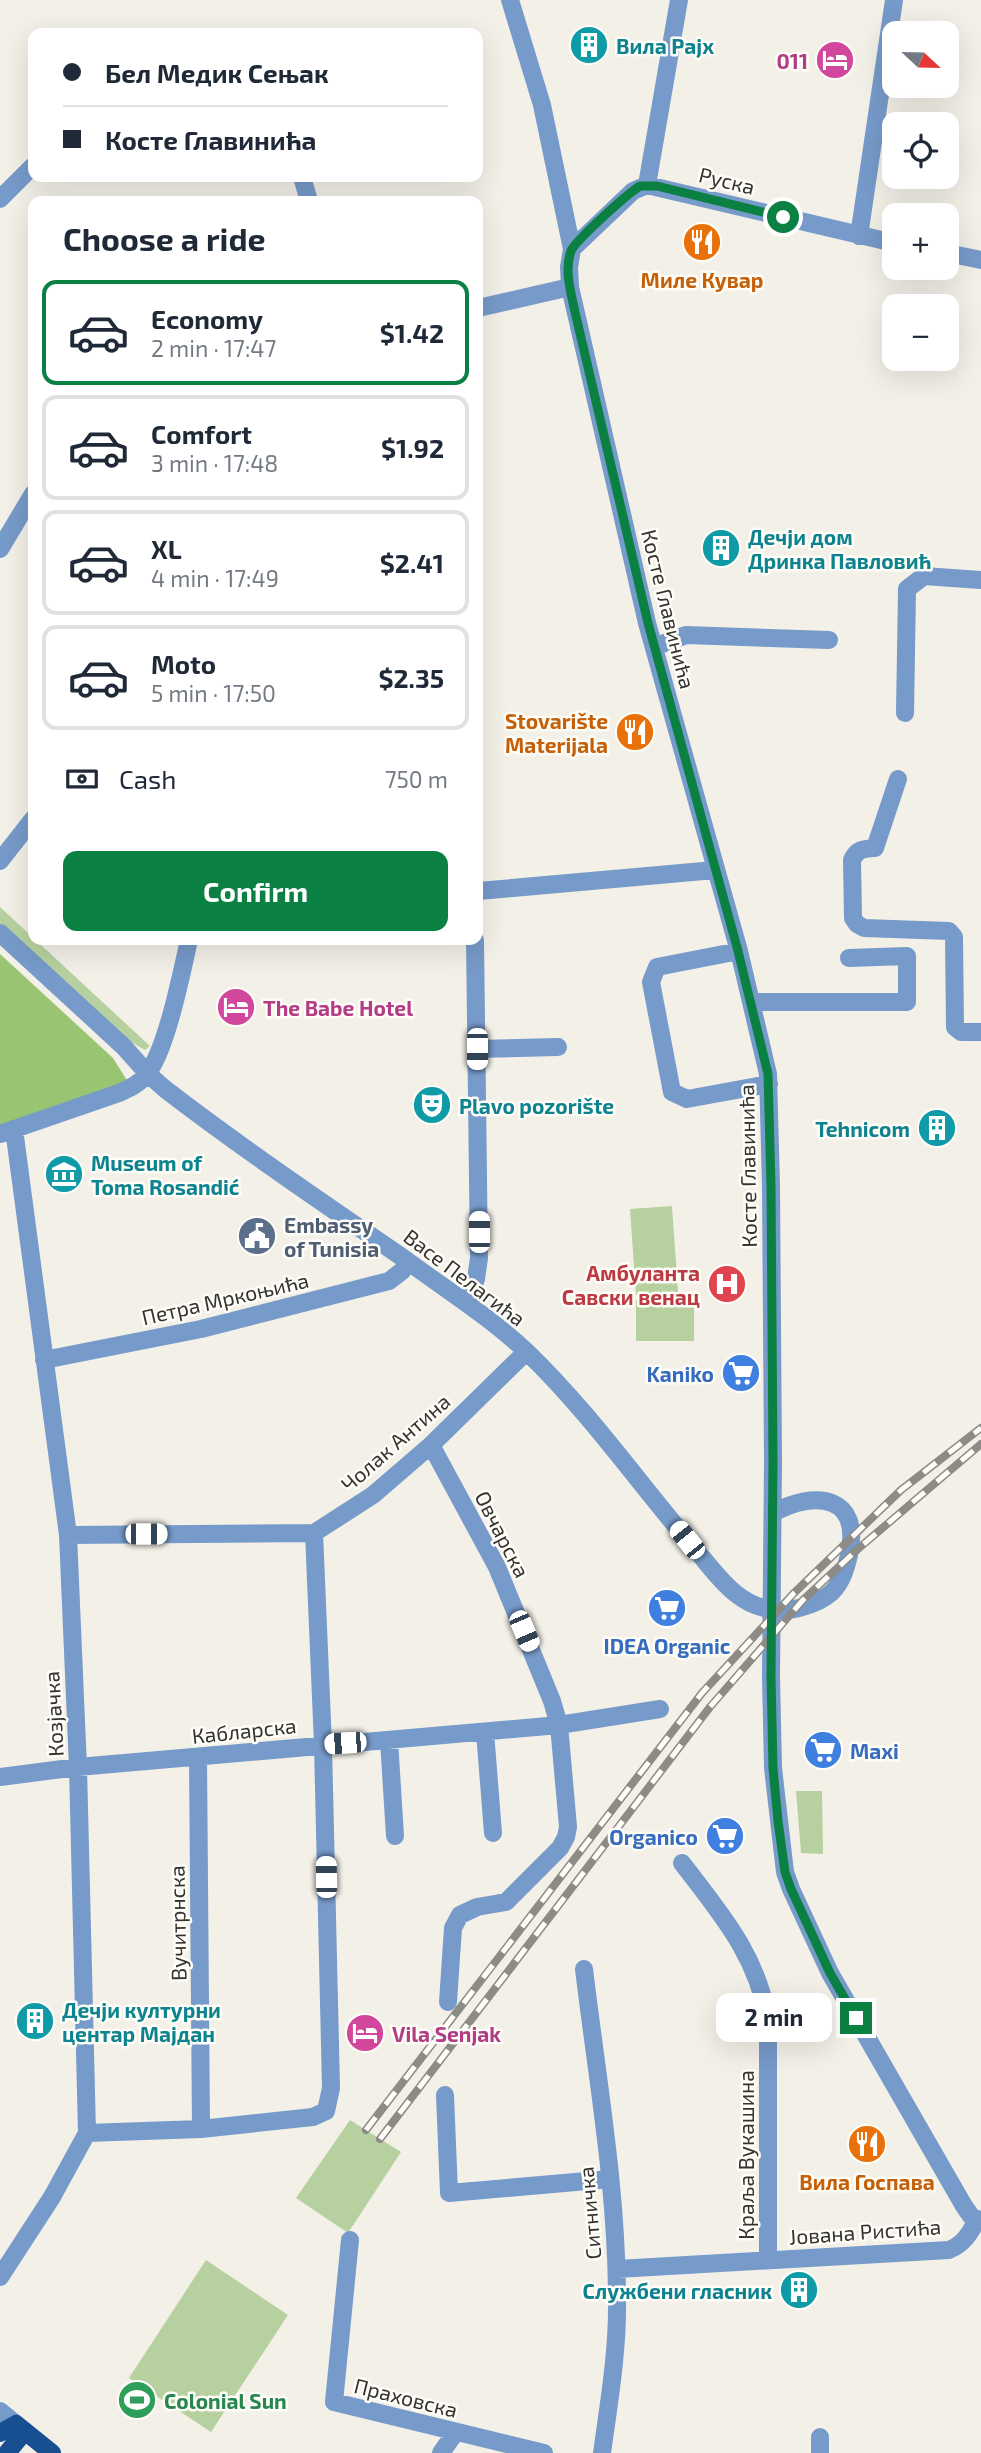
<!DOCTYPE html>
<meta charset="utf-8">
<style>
:root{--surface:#fff;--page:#f6f6f7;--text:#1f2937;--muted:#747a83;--line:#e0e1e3;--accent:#0b8043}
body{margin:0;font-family:"Exo 2",sans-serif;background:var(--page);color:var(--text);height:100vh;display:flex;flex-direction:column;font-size:26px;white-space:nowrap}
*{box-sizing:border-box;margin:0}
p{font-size:23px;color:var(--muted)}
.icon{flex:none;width:38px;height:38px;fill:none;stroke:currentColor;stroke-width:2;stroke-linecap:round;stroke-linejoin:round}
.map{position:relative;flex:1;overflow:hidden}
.panel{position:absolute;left:28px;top:196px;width:455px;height:749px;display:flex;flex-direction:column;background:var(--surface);border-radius:14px;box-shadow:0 7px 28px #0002}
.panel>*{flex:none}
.banner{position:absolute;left:28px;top:28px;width:455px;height:154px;border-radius:14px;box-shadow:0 7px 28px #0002;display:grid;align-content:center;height:154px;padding:0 35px;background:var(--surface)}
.needle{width:46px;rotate:112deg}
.fabs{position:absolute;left:882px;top:21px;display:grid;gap:14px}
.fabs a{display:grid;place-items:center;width:77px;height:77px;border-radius:14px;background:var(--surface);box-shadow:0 7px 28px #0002;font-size:35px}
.end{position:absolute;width:32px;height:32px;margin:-16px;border:9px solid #0b8043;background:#fff;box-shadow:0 0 0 4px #fff}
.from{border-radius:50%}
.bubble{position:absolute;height:49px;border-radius:14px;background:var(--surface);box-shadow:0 7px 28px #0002;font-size:23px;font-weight:700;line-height:49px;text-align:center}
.car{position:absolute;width:21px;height:42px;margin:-21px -10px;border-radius:9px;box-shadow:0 0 5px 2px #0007;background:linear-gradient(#fff 24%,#345 0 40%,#fff 0 76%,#345 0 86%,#fff 0)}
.banner b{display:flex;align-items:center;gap:24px;height:66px;font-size:26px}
.banner b+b{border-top:2px solid var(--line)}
.banner i{width:18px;height:18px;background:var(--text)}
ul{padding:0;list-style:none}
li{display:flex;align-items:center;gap:21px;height:105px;margin:0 14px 10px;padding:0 21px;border:4px solid var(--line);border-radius:14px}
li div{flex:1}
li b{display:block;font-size:26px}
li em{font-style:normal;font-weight:700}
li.selected{border-color:var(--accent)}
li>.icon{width:63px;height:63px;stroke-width:1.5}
h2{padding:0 35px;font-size:32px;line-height:84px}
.pay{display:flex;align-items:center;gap:18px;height:77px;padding:0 35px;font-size:26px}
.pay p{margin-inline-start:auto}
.action{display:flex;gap:14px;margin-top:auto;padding:14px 35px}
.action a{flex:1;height:80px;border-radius:14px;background:var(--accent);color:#fff;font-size:28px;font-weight:700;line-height:80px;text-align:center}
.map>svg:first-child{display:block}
</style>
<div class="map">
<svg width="981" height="2453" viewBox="0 0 981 2453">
<rect width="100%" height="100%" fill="#f3f0e8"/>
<path fill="#b6d19f" d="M0 907 150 1046 145 1050 124 1038 0 926Z
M672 1206 678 1292 636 1295 630 1209Z
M636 1300H694V1341H636Z
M796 1791H822L823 1854 801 1853Z
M350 2120 401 2152 348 2233 296 2198Z
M206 2260 288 2315 211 2432 129 2378Z"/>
<path fill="#99c572" d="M0 954 113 1058 128 1082 0 1133Z"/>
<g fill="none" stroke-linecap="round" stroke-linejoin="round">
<path stroke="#769ac9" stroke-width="18" d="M510 0 542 105 572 249 569 267 570 287 647 623 739 951 768 1074 771 1186 773 1462 771 1676 773 1768 785 1872 791 1889 830 1973 964 2206 971 2216 981 2221
M302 177 309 201
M647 185 679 0
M0 199 33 166
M859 236 894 0
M572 249 633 191 647 185 894 243
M947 253 981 260
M478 308 570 287
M0 549 33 494
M654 647 686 635 829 640
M905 713 907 589 924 576 981 580
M898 779 875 848C863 849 857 849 852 860L853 918 857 924 864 928 949 931 954 937 955 1027 961 1032H981
M0 861 33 819
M478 891 715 870
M0 933 124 1047 148 1074 165 1089C243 1149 325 1204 406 1260 447 1290 491 1318 528 1353 590 1413 640 1485 696 1550 708 1564 720 1581 735 1593 753 1608 776 1614 799 1608 811 1605 822 1601 832 1592 842 1582 846 1568 849 1555 862 1495 815 1490 773 1513
M739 951 657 967 651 982 672 1092 687 1099 769 1084
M752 1002H907V956L849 958
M477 1049 558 1047
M0 1134 119 1093C130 1088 139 1084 146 1075 166 1053 182 971 189 940
M468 1304 476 1279 479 1258 475 940
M44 1360 201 1329 389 1281 402 1271 408 1262
M431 1445 497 1567 552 1701 559 1725 568 1827 566 1837 560 1848 506 1902 477 1907 460 1915 453 1928 448 2002
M68 1535 314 1533 373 1495 431 1445 526 1352
M485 1732 493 1833
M389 1740 395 1836
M198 1758 201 2129
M0 1777 78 1767 559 1725 660 1709
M682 1863C721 1914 757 1955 768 2020V2260
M584 1969C597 2078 617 2189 617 2299 618 2350 609 2402 602 2453
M445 2095 449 2193 610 2179
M87 2133 201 2129 313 2117 326 2111 331 2088 323 1745 314 1533
M350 2240 334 2402 544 2453
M617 2269 949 2250C964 2244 970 2233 977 2220
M0 2277 52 2197 87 2133 78 1767 68 1535 14 1129
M0 2411 16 2424
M441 2453 455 2433
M820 2453V2437"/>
<path stroke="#184f91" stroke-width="18" d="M0 2433 16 2424 52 2453
M7 2453 25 2431"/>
<g stroke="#8d8b86" stroke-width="8">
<path id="rail" d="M366 2130 702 1693 794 1593 901 1490 981 1428
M380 2139 710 1707 803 1600 859 1548 981 1444"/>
</g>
<use href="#rail" stroke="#fffdf8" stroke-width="5" stroke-dasharray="16" stroke-linecap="butt"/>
</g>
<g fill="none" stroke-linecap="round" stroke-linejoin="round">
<path stroke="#0b8043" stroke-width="9" d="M783 217 657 186H640C628 193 575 241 571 251 564 270 571 293 575 312L648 623 738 951 768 1074 771 1186 773 1462 771 1676 773 1768 778 1821 785 1872 791 1889 830 1973 856 2018"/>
</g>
<defs>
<g id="building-disc" transform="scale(2.0125)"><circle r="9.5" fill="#0f9aa8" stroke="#fffdf8"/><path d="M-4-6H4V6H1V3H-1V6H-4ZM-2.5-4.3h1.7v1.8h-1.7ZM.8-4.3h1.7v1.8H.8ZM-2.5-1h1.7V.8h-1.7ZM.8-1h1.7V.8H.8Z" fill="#fff"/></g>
<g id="hotel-disc" transform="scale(2.0125)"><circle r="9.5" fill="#d1479c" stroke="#fffdf8"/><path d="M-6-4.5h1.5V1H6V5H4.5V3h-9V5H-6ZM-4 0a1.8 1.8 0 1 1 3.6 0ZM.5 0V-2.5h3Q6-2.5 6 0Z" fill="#fff"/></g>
<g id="restaurant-disc" transform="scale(2.0125)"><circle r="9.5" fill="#e8710a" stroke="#fffdf8"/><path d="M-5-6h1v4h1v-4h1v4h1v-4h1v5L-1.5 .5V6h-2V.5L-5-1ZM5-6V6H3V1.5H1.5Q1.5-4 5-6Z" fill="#fff"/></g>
<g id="theatre-disc" transform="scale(2.0125)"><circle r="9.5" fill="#0f9aa8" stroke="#fffdf8"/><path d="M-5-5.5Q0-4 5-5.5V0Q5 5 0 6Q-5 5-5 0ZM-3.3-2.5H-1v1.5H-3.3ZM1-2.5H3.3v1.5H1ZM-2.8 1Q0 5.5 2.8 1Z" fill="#fff"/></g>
<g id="museum-disc" transform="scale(2.0125)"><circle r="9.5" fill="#0f9aa8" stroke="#fffdf8"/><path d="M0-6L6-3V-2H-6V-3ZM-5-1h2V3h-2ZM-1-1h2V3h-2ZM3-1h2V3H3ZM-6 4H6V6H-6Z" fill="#fff"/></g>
<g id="civic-disc" transform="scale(2.0125)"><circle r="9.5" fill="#5c6f8a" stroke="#fffdf8"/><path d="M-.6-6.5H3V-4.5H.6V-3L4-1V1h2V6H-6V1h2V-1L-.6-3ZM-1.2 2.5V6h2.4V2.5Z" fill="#fff"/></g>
<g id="hospital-disc" transform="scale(2.0125)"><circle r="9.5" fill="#e0444e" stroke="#fffdf8"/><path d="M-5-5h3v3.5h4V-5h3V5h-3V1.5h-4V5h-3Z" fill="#fff"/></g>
<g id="supermarket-disc" transform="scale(2.0125)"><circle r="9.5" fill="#3f7fe0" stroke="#fffdf8"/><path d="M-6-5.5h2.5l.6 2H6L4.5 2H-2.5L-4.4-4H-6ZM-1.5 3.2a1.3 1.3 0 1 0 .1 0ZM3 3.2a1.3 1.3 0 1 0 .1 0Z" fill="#fff"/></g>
<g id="stadium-disc" transform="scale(2.0125)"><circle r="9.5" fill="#2e9e5b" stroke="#fffdf8"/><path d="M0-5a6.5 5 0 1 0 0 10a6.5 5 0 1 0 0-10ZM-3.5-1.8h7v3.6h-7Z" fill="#fff"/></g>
</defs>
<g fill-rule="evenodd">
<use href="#building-disc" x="589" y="45"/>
<use href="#hotel-disc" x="835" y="60"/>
<use href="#restaurant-disc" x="702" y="242"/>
<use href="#building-disc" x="721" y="548"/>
<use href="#restaurant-disc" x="635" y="732"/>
<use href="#hotel-disc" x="236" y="1007"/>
<use href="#theatre-disc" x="432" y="1105"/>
<use href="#building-disc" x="937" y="1128"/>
<use href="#museum-disc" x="64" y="1174"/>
<use href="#civic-disc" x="257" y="1236"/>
<use href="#hospital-disc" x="727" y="1284"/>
<use href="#supermarket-disc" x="741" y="1373"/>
<use href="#supermarket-disc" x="667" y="1608"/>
<use href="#supermarket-disc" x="823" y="1750"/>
<use href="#supermarket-disc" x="725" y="1836"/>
<use href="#building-disc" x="35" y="2021"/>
<use href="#hotel-disc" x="365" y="2033"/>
<use href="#restaurant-disc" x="867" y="2144"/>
<use href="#building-disc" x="799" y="2290"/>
<use href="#stadium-disc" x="137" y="2400"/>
</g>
<g text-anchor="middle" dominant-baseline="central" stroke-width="5" stroke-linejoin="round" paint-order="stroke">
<g font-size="21" font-weight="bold" fill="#0d838f" stroke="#fffdf8" text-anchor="start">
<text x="616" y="45">Вила Рајх</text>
<text x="748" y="536">Дечји дом<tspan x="748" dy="24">Дринка Павловић</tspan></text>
<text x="459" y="1105">Plavo pozorište</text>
<text x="910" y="1128" text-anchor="end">Tehnicom</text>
<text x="91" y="1162">Museum of<tspan x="91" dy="24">Toma Rosandić</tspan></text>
<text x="62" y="2009">Дечји културни<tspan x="62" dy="24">центар Мајдан</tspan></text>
<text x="772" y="2290" text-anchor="end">Службени гласник</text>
</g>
<g font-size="21" font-weight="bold" fill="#b23c85" stroke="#fffdf8" text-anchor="start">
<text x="808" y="60" text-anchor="end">011</text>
<text x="263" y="1007">The Babe Hotel</text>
<text x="392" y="2033">Vila Senjak</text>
</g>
<g font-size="21" fill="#343330" stroke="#fffdf8">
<text transform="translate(727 180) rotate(14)">Руска</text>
<text transform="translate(669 609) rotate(76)">Косте Главинића</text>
<text transform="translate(747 1166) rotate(-91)">Косте Главинића</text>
<text transform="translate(465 1277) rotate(37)">Васе Пелагића</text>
<text transform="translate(225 1298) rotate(-13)">Петра Мркоњића</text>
<text transform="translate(395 1442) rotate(-41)">Чолак Антина</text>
<text transform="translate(503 1534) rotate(63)">Овчарска</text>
<text transform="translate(53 1714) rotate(-93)">Козјачка</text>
<text transform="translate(244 1730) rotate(-6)">Кабларска</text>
<text transform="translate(177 1923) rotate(-91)">Вучитрнска</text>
<text transform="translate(745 2155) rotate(-90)">Краља Вукашина</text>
<text transform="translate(589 2213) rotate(-95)">Ситничка</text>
<text transform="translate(865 2231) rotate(-4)">Јована Ристића</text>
<text transform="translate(406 2397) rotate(14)">Праховска</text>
</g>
<g font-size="21" font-weight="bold" fill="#c56008" stroke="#fffdf8">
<text x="702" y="279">Миле Кувар</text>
<text x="608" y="720" text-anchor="end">Stovarište<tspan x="608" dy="24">Materijala</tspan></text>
<text x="867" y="2181">Вила Госпава</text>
</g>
<g font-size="21" font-weight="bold" fill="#4e5e75" stroke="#fffdf8" text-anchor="start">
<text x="284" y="1224">Embassy<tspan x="284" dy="24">of Tunisia</tspan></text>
</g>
<g font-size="21" font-weight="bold" fill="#be3a42" stroke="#fffdf8" text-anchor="end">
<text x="700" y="1272">Амбуланта<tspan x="700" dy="24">Савски венац</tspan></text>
</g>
<g font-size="21" font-weight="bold" fill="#366cbe" stroke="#fffdf8" text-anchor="end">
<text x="714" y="1373">Kaniko</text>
<text x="667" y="1645" text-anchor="middle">IDEA Organic</text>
<text x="850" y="1750" text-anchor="start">Maxi</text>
<text x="698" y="1836">Organico</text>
</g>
<g font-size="21" font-weight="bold" fill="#27864d" stroke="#fffdf8" text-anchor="start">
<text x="164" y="2400">Colonial Sun</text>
</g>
</g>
</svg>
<div class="fabs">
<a><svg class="needle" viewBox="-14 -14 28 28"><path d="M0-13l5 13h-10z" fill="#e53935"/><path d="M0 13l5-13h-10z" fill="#747a83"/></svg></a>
<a><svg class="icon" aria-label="locate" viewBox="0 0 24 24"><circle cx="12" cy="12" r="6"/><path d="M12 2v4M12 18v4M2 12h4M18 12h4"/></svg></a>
<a>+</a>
<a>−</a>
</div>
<i class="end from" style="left:783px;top:217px"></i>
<i class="end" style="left:856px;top:2018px"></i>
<div class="bubble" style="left:716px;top:1993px;width:116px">2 min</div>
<i class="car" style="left:477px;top:1049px;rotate:180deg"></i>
<i class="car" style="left:479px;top:1232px;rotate:0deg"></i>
<i class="car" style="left:146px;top:1534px;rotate:90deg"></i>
<i class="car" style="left:687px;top:1540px;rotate:321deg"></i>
<i class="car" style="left:524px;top:1631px;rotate:157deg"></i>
<i class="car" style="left:345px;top:1743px;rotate:266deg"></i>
<i class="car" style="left:326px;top:1877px;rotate:359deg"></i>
<div class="banner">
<b><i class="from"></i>Бел Медик Сењак</b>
<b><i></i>Косте Главинића</b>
</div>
<section class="panel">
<h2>Choose a ride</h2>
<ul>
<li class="selected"><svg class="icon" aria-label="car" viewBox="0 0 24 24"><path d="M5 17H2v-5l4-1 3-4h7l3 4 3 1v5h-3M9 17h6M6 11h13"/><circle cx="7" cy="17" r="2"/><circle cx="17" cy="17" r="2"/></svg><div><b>Economy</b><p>2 min · 17:47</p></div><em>$1.42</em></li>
<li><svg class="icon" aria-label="car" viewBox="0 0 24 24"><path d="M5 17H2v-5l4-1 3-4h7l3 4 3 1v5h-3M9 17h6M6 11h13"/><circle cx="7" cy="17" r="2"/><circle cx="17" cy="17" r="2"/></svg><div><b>Comfort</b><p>3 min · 17:48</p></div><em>$1.92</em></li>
<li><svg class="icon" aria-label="car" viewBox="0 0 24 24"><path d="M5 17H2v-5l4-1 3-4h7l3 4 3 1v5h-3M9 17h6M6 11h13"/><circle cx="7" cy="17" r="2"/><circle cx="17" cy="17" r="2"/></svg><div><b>XL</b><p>4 min · 17:49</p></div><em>$2.41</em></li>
<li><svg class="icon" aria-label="car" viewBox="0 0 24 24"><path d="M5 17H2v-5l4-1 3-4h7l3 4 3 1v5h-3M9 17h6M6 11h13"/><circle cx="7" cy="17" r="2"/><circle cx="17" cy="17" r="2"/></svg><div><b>Moto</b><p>5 min · 17:50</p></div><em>$2.35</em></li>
</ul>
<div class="pay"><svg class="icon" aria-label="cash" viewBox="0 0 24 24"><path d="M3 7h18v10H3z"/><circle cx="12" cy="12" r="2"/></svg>Cash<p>750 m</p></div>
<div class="action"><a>Confirm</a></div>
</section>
</div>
